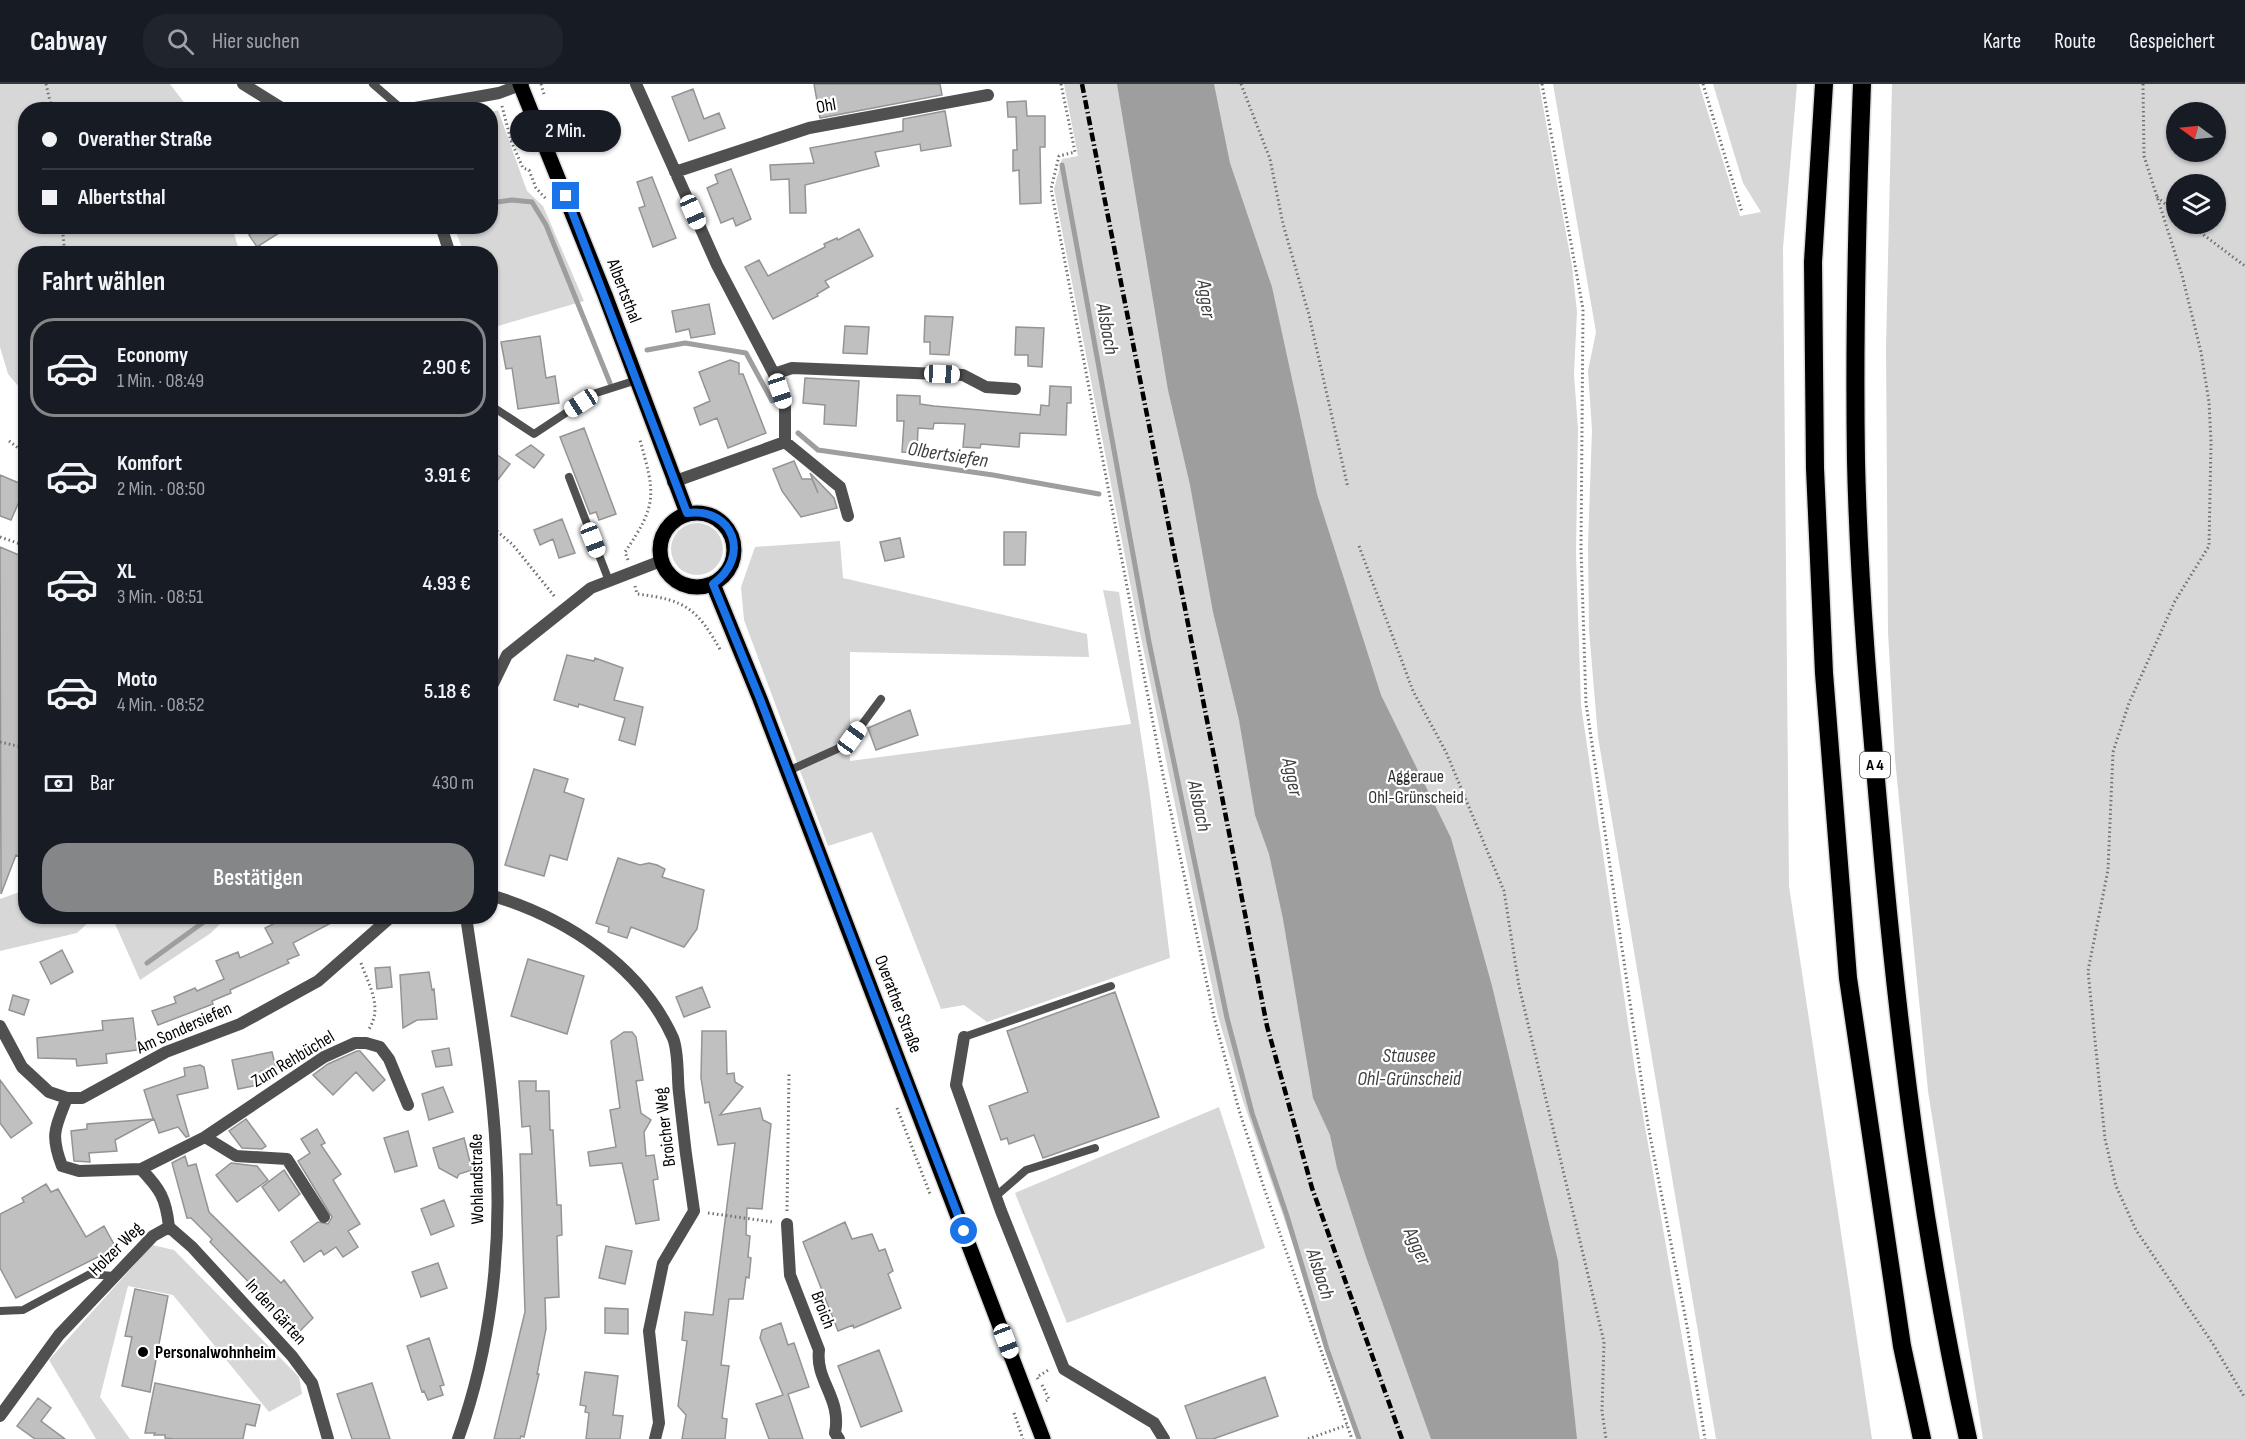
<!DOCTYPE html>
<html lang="de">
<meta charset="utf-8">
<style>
:root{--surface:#171b24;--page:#20242c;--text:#f1f3f6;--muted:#9ea1a6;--line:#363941;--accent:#858687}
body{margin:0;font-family:"Sofia Sans Condensed",sans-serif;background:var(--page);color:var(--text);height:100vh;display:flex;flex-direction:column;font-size:22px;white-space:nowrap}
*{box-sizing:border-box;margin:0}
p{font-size:20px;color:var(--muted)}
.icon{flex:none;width:33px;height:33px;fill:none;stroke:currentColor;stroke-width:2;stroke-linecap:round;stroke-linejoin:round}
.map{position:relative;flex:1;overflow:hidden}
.side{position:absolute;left:18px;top:162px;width:480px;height:678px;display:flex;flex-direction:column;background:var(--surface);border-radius:24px;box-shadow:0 2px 4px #0004}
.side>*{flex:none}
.hud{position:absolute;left:18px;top:18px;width:480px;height:132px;border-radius:24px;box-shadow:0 2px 4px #0004;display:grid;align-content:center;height:132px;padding:0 24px;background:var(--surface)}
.needle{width:39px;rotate:285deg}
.buttons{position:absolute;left:2166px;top:18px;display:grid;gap:12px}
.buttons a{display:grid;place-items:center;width:60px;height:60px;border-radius:50%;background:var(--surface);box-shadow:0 2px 4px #0004;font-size:30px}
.end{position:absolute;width:27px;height:27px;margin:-14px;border:8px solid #1a73e8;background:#fff;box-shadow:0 0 0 3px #fff}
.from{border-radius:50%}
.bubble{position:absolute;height:42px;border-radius:21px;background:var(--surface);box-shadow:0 2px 4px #0004;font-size:20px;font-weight:600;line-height:42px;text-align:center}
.car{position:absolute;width:18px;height:36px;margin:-18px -9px;border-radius:8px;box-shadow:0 0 4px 2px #0007;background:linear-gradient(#fff 24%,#345 0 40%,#fff 0 76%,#345 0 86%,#fff 0)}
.hud b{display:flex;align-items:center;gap:21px;height:57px;font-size:22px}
.hud b+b{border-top:2px solid var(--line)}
.hud i{width:15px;height:15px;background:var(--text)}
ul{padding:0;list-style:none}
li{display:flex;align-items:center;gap:18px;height:99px;margin:0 12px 9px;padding:0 12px;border:3px solid transparent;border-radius:24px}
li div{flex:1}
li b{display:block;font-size:22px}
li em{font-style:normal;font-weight:600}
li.current{border-color:var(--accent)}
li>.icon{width:54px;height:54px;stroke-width:1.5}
h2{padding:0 24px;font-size:27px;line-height:72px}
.pay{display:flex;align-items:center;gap:15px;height:66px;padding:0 24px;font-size:22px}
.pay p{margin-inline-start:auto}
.button{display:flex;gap:12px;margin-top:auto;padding:12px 24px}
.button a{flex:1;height:69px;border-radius:24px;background:var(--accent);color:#fff;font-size:24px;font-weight:600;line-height:69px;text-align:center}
header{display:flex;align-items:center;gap:36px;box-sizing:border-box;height:84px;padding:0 30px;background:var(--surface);border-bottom:2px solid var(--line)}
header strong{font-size:28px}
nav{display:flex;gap:33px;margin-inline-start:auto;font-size:21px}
.search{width:420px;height:54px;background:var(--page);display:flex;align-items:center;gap:15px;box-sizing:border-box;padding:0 21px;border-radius:24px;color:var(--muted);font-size:22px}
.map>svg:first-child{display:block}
</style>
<header>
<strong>Cabway</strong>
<div class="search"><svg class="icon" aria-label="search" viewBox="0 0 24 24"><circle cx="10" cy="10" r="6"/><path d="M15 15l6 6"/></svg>Hier suchen</div>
<nav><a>Karte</a><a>Route</a><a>Gespeichert</a></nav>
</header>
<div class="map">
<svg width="2245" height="1355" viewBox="0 0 2245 1355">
<rect width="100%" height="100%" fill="#fff"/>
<path fill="#d7d7d7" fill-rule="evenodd" d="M0 0H170L189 25 26 26V142L232 143 240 169 26 170 25 310 8 290 0 263Z
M1064 0H1539L1572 182 1577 228 1574 290 1578 345 1576 471 1581 621 1635 986 1700 1355H1361L1243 1017 1218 932 1133 514 1054 105 1062 75 1078 72Z
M1553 0H1699L1740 132 1761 128 1743 99 1713 0H1797L1783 164 1789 802 1872 1355H1716L1598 653 1589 546 1588 461 1592 346 1588 287 1596 248Z
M1892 0H2245V1355H1983L1928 1007 1895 675 1888 548 1886 263ZM2176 28H2216V68H2176ZM2176 100H2216V140H2176Z
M498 26 527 107 543 122 584 217 491 244 490 170 464 169 454 143 490 142 491 28Z
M671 465a26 26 0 1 1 52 0a26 26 0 1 1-52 0Z
M840 457 843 494 1087 550 1089 573 850 568V677L1131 640 1103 506 1119 508 1149 704 1170 874 987 938 964 921 941 925 872 748 828 762 744 536 741 503 755 463Z
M25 806 26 832 94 833 77 849 0 867V815Z
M112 833H227L211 849 140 896Z
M1219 1023 1265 1164 1067 1239 1015 1109Z
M152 1161 174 1166 299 1293 302 1310 269 1328 173 1211 128 1202 100 1313 130 1355H96L49 1276Z"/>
<path fill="#9e9e9e" d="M1117 0H1214L1230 79 1272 203 1317 410 1381 611 1451 754 1492 902 1558 1177 1577 1355H1431L1365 1170 1337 1084 1330 1051 1313 1014 1283 835 1269 770 1255 731 1239 636 1213 528 1190 401 1168 306Z"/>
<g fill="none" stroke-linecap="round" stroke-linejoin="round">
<path stroke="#9e9e9e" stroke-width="5" d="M1062 81 1149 558 1227 934 1252 1029 1287 1132 1327 1265 1359 1355
M490 119 512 116 532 118 546 141 610 299
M647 266 685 259 746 269 772 317
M798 349 818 366 993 391 1099 410
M147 879 212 832"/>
</g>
<path fill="#c0c0c0" stroke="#949494" stroke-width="1.5" d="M814 0H940L942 11 820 34Z
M693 5 704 35 719 29 725 44 689 57 672 13Z
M1026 17 1027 32H1045V63H1040L1041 119 1020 120 1019 86 1013 87V66H1017L1016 33H1008L1007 18Z
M945 27 951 62 921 67 920 60 875 68 879 82 805 101 806 129H790L789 95 771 96 770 81 814 79 810 64 903 47V35Z
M731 85 751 135 736 142 733 134 721 139 707 104 718 99 715 91Z
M652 93 676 154 653 163 639 124 645 122 637 98Z
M262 142H290L257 163 249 151Z
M859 145 873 172 825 197 829 203 817 210 818 212 773 235 745 183 759 176 768 192 825 163 824 160 837 154 838 156Z
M709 220 715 250 691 254 689 245 676 248 672 227Z
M925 232 953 233 949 271 930 270V258H924Z
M845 242 869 243 867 270 843 269Z
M1016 243 1044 244 1042 283 1028 282V271H1015Z
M540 252 546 294 555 292 559 319 518 325 512 284 506 285 501 258Z
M730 276 739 279V290H743L766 349 728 364 717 334 700 341 694 324 710 317 699 288Z
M805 294 859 297 856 342 824 340 825 321 803 319Z
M1050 302 1071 303V319H1067L1066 351 1020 349 1019 363 981 360 980 364 963 363 965 340 934 339 933 345 918 344 917 369 902 368 904 337H897V311L920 312V320L934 322 1040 331 1041 321 1049 322Z
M584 344 616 430 599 436 596 428 590 430 560 353Z
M531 361 544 371 534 384 516 371Z
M490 366 510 380 490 406Z
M794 377 802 395H812L818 409 810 389 834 414 837 424 801 433 782 407 773 385Z
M0 391 26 402 11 436 0 432Z
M562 435 575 469 559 474 553 455 540 461 534 446Z
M1004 448H1026L1025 481H1004Z
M900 454 904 473 885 477 880 458Z
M0 463 26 474V775L16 771 1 810Z
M567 571 594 577 595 574 623 584 614 616 643 623 635 661 619 656 625 634 579 620 578 623 554 616Z
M910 626 918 651 876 666 868 644Z
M534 685 568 695 564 708 584 715 567 776 550 771 544 792 505 781Z
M618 774 640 781 649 779 657 781 665 785 662 793 704 806 697 845 684 863 631 843 627 854 608 848 609 843 596 839Z
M289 832H344L293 859 299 871 287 876 289 879 230 906 231 909 212 917 213 920 158 941 152 927 176 919 174 913 195 904 197 907 224 895 216 877 238 868 240 874 273 859 265 844Z
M62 866 73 888 51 900 40 878Z
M528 875 584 892 567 950 511 932Z
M390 883 392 903 377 905 375 884Z
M429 888 432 906 434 905 437 935 417 936 403 944 400 891Z
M702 903 710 923 684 933 676 913Z
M1115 908 1159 1033 1043 1074 1034 1051 1009 1060 1007 1054 1001 1056 989 1022 1028 1008 1007 947Z
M13 911 29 916 24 931 9 926Z
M133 934 137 966 106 970 107 979 77 982 76 975 38 974 37 954 103 946 102 937Z
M702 947H726L727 990 734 989 735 998 743 1003 720 1031 760 1024 763 1036 771 1040 762 1125 747 1124 746 1151 750 1152 748 1173 751 1174 749 1194 746 1193 743 1215H729L721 1281 729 1282 722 1334 727 1335 725 1355H682L686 1331 678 1322 687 1257 682 1256 685 1228 713 1231 735 1059 718 1061 709 1018 705 1019 701 994Z
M624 948H632L636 953 643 996 636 997 641 1029 651 1036 644 1048 646 1072 654 1071 658 1095 653 1096 659 1136 636 1140 622 1079 590 1082 588 1068 616 1063 610 1026 620 1024 611 957Z
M449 964 452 981 436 983 432 967Z
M357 967H360L385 996 373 1007 356 988 333 1011 313 991 328 980Z
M272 968 276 984 261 987 264 1000 238 1005 232 976Z
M200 981 204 983 208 1004 177 1011 189 1052 186 1053 178 1043 159 1049 154 1035 115 1056 117 1067 89 1069 90 1078 74 1077 71 1047 87 1045V1040L153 1035 144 1006 185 992 184 984Z
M0 996 32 1039 11 1054 0 1039Z
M519 997H536V1007H549L550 1046H553L557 1121H561L562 1151 557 1152 559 1213 545 1214 546 1245 537 1290H539L524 1353 521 1352 520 1355H494L525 1228 520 1070H532L530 1042 522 1043Z
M443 1003 453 1028 429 1036 422 1010Z
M246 1035 266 1062 262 1065 242 1064 229 1047Z
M317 1045 325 1059 321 1061 341 1090 333 1096 360 1140 348 1147 358 1163 343 1173 336 1163 324 1171 321 1166 304 1178 291 1158 318 1138 328 1140 332 1133 298 1077 310 1069 301 1055Z
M408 1047 417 1082 395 1088 384 1054Z
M464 1054 472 1086 459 1090 457 1094 439 1084 433 1064Z
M185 1072 188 1082 196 1080 209 1128 281 1199 284 1196 313 1234 298 1249 210 1158 212 1155 191 1134H187L172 1079Z
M231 1079 257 1082 268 1096 237 1118 216 1091Z
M284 1086 300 1110 279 1127 262 1103Z
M46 1100 51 1108 58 1105 86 1153 104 1142 116 1164 16 1214 0 1184V1130L24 1118 22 1114Z
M444 1116 454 1142 431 1151 421 1125Z
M845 1138 852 1155 872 1150 879 1167 885 1165 893 1187 888 1190 901 1224 854 1244 853 1241 838 1247 803 1158Z
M606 1162 632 1167 625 1200 599 1194Z
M438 1179 447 1204 421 1213 412 1188Z
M135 1205 168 1212 150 1308 122 1302 132 1253 125 1252Z
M605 1224 628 1225V1250L605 1249Z
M781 1239 788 1261 794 1259 809 1303 788 1310 803 1355H769L756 1320 783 1311 760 1254 762 1246Z
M429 1254 444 1301 440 1302 443 1311 428 1316 424 1307 422 1308 407 1262Z
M879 1266 902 1327 861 1343 838 1282Z
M585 1288 618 1292 613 1331 623 1332 620 1355H586L589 1329 585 1328 586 1322 580 1321Z
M1265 1293 1278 1332 1213 1355H1197L1185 1322Z
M155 1299 260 1321 255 1342 246 1340 243 1355H174L165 1354V1351H154L155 1349H145Z
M372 1299 390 1355H352L337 1310Z
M38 1314 51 1324 41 1337 65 1355H35L17 1342Z"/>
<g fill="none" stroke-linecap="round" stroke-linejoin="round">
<g stroke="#dbdbdb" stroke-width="18">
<path id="primary" d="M520 0 605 211 687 429
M660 466a37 37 0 1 1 74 0a37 37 0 1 1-74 0Z
M713 500 760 615 1043 1355"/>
</g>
<g stroke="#dbdbdb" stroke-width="21">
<path id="highway" d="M1824 0 1813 178 1815 384 1824 589 1848 894 1902 1262 1922 1355
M1862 0C1857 126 1854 251 1856 377 1859 513 1872 650 1884 786 1902 978 1926 1167 1968 1355"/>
</g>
<path stroke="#727272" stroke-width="3" stroke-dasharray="1.5 3" stroke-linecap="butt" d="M46 0 52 26
M541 0 544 10
M1061 0 1075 68 1059 72 1051 105 1163 691 1214 933 1239 1026 1265 1107 1352 1355
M1241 0 1270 75 1283 140 1309 231 1348 404
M1542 0 1583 225 1581 465 1586 619 1648 1041 1687 1242 1705 1355
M1703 0 1742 128
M2143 0 2144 72 2182 191 2201 268 2209 318 2211 358 2209 462 2175 517 2129 619 2113 668 2108 786 2088 887 2105 1055 2116 1102 2136 1146 2213 1260 2245 1314
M502 22 511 57 523 84 529 86 536 104 547 116
M511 57 524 50
M2157 113 2176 129
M2189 140 2245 182
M62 142 65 170
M9 357 26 370
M490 441 513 461 555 513
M0 453 26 462
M1359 462 1413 607 1446 668 1504 807 1519 902 1604 1258 1602 1327 1606 1355
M628 476 625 468C658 420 655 410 640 356
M635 502 637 510C687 516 697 525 721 567
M0 658 26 664
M20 662 26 639
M361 879C369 902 383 923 369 945
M897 1024 930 1110
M787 1127 789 989
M708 1129 773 1138
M1038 1295 1037 1293 1050 1285
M1042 1301 1049 1315 1046 1317
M1014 1329 1023 1355
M1308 1355 1347 1341"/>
<path stroke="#505050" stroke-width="8" d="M373 0 403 26
M490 321 534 350 596 309 637 296
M569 393 609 497
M788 687 837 665 852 654 881 615
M964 953 1111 902
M996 1112 1026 1086 1095 1064
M0 1227 23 1226 90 1190 113 1192"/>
<path stroke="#505050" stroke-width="12" d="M243 0 285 26
M636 0 717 181 774 290 785 323V358L673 398
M404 26 499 9 523 0
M675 88 809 44 988 11
M441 142 450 170
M774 290 792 284 963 291 986 303 1015 305
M785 358 840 403 848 432
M490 606 507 571 591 504 661 477
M490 811C565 833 640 881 673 954 679 969 677 993 679 1009 683 1049 688 1088 694 1127L663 1179 649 1247 659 1339 655 1355
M0 942 22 983 49 1008 67 1014H82L166 968 240 940 318 897 392 832
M964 953 956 1001 1001 1127 1064 1285 1154 1339 1164 1355
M67 1014C55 1044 50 1051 62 1082L79 1087 141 1085C160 1105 166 1114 169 1143
M205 1053 236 1072 287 1075 324 1133
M141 1085 205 1053 324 973 355 959H366L380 963 389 975 408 1021
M787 1140 790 1191 819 1266C815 1297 842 1314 835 1349L839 1355
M169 1143 192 1163 292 1272 312 1299 328 1355
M0 1332 59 1251 153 1152 169 1143
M458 1355C491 1264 502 1164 496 1068 492 989 477 910 466 832"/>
<use href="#primary" stroke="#000" stroke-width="15"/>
<use href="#highway" stroke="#000" stroke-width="18"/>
<path stroke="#000" stroke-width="4.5" stroke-dasharray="9 3 1.5 3" stroke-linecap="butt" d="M1082 0 1267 942 1312 1104 1402 1355"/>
</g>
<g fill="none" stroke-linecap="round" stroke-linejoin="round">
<path stroke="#1a73e8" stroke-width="8" d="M566 112 687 429C734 423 751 473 713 500L760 615 964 1147"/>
</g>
<circle fill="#000" stroke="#fff" stroke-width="2" cx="143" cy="1268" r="6"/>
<g text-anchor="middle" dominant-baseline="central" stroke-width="4.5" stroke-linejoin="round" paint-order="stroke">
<rect fill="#fff" stroke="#4c4c4c" stroke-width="1.5" x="1860" y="668" width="30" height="26" rx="4.5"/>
<g font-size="16" font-weight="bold" fill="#000">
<text x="1875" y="681">A 4</text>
</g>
<g font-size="18" fill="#000" stroke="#fff">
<text transform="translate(826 22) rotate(-10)">Ohl</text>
<text transform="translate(624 207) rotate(69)">Albertsthal</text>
<text transform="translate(898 920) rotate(69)">Overather Straße</text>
<text transform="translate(184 944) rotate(-24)">Am Sondersiefen</text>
<text transform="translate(293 975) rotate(-31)">Zum Rehbüchel</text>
<text transform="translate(665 1043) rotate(-97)">Broicher Weg</text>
<text transform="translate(477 1095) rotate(-91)">Wohlandstraße</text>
<text transform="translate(116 1165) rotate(-45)">Holzer Weg</text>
<text transform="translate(823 1226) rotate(69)">Broich</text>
<text transform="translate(276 1228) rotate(48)">In den Gärten</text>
</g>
<g font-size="18" fill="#2e2e2e" stroke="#fff">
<text x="1416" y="692">Aggeraue<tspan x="1416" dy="21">Ohl-Grünscheid</tspan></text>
</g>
<g font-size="18" font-weight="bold" fill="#000" stroke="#fff" text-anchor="start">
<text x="155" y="1268">Personalwohnheim</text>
</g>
<g font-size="20" font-style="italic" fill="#3f3f3f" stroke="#fff">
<text transform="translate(1206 215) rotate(82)">Agger</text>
<text transform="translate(1107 245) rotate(80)">Alsbach</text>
<text transform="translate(948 371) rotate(9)">Olbertsiefen</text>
<text transform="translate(1292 693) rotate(78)">Agger</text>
<text transform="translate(1199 722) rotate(78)">Alsbach</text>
<text x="1409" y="972">Stausee<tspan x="1409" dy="23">Ohl-Grünscheid</tspan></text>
<text transform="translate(1417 1162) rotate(65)">Agger</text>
<text transform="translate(1320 1190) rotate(72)">Alsbach</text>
</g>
</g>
</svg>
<div class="buttons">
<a><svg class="needle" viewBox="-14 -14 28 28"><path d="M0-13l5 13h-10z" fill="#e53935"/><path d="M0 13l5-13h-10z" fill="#9ea1a6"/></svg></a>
<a><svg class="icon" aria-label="layers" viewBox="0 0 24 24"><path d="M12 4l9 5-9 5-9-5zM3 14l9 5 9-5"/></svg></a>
</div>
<i class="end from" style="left:964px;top:1147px"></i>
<i class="end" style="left:566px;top:112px"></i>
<div class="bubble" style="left:510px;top:26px;width:111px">2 Min.</div>
<i class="car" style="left:693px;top:128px;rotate:156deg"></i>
<i class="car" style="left:942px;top:290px;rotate:92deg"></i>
<i class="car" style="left:780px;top:307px;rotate:162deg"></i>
<i class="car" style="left:581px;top:319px;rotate:237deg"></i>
<i class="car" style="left:593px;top:456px;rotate:159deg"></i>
<i class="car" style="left:852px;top:654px;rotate:36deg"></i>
<i class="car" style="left:1006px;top:1257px;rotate:159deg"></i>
<div class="hud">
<b><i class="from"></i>Overather Straße</b>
<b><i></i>Albertsthal</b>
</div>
<section class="side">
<h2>Fahrt wählen</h2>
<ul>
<li class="current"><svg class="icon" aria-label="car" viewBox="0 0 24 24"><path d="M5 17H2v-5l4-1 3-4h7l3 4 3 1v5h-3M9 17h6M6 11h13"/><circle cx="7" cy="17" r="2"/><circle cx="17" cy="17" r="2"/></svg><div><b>Economy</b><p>1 Min. · 08:49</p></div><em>2.90 €</em></li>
<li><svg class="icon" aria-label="car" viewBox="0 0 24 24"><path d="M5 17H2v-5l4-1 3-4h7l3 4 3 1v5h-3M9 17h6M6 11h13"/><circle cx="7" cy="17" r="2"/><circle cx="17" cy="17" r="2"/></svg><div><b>Komfort</b><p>2 Min. · 08:50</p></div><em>3.91 €</em></li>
<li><svg class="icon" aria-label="car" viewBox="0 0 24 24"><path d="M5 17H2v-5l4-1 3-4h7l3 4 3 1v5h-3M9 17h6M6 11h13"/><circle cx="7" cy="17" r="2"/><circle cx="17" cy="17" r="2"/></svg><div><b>XL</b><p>3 Min. · 08:51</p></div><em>4.93 €</em></li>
<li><svg class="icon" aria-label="car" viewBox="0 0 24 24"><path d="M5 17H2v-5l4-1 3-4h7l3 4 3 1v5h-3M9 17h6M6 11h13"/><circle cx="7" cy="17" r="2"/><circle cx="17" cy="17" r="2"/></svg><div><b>Moto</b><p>4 Min. · 08:52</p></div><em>5.18 €</em></li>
</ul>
<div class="pay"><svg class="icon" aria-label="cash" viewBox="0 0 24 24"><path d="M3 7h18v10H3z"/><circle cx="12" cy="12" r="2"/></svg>Bar<p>430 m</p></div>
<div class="button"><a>Bestätigen</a></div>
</section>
</div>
